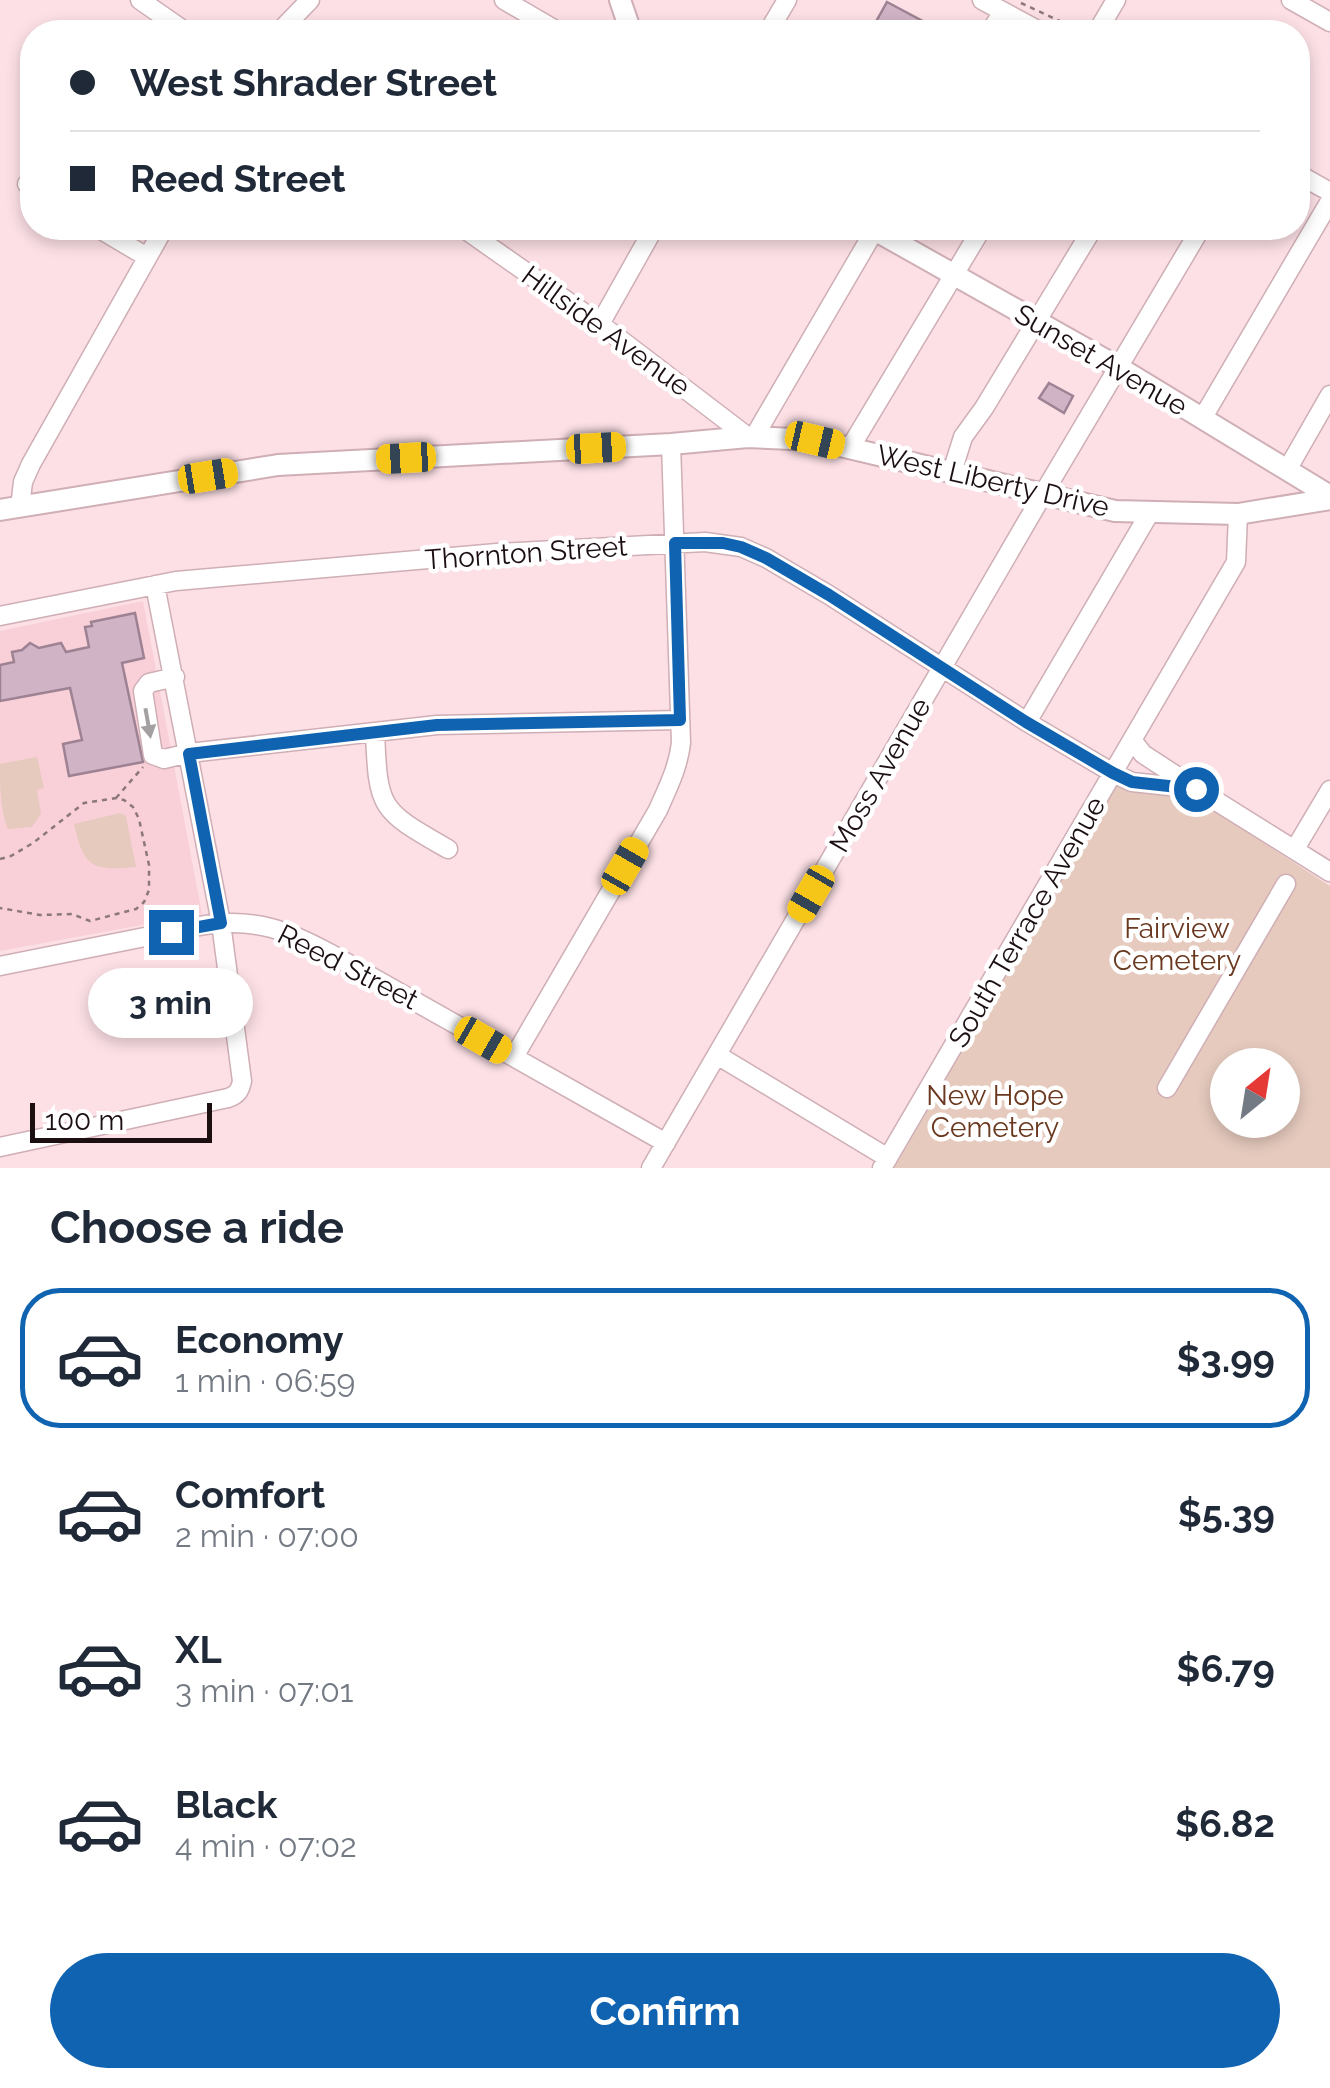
<!DOCTYPE html>
<meta charset="utf-8">
<style>
:root{--surface:#fff;--page:#f2f2f3;--text:#1f2937;--muted:#747a83;--line:#e0e1e3;--accent:#1063b1}
body{margin:0;font-family:Raleway,sans-serif;background:var(--page);color:var(--text);height:100vh;display:flex;flex-direction:column;font-size:38px;white-space:nowrap}
*{box-sizing:border-box;margin:0}
p{font-size:32px;color:var(--muted)}
.icon{flex:none;width:55px;height:55px;fill:none;stroke:currentColor;stroke-width:2;stroke-linecap:round;stroke-linejoin:round}
.map{position:relative;height:1168px;overflow:hidden}
.side{display:flex;flex-direction:column;background:var(--surface);flex:1}
.side>*{flex:none}
.top-card{position:absolute;left:20px;top:20px;width:1290px;height:220px;border-radius:40px;box-shadow:0 5px 15px #0003;display:grid;align-content:center;height:220px;padding:0 50px;background:var(--surface)}
.needle{width:65px;rotate:30deg}
.controls{position:absolute;left:1210px;top:1048px;display:grid;gap:20px}
.controls a{display:grid;place-items:center;width:90px;height:90px;border-radius:50%;background:var(--surface);box-shadow:0 5px 15px #0003;font-size:50px}
.scale{position:absolute;left:30px;bottom:25px;width:182px;box-sizing:border-box;padding-left:10px;border:5px solid #1b0f12;border-top:0;font-size:28px;line-height:35px;white-space:nowrap;color:#1b0f12;-webkit-text-stroke:8px #fff;paint-order:stroke}
.end{position:absolute;width:45px;height:45px;margin:-22px;border:12px solid #1063b1;background:#fff;box-shadow:0 0 0 5px #fff}
.from{border-radius:50%}
.bubble{position:absolute;height:70px;border-radius:35px;background:var(--surface);box-shadow:0 5px 15px #0003;font-size:32px;font-weight:700;line-height:70px;text-align:center}
.car{position:absolute;width:30px;height:60px;margin:-30px -15px;border-radius:12px;box-shadow:0 0 8px 2px #0007;background:linear-gradient(#f5c518 24%,#345 0 40%,#f5c518 0 76%,#345 0 86%,#f5c518 0)}
.top-card b{display:flex;align-items:center;gap:35px;height:95px;font-size:38px}
.top-card b+b{border-top:2px solid var(--line)}
.top-card i{width:25px;height:25px;background:var(--text)}
ul{padding:0;list-style:none}
li{display:flex;align-items:center;gap:30px;height:140px;margin:0 20px 15px;padding:0 30px;border:5px solid transparent;border-radius:40px}
li div{flex:1}
li b{display:block;font-size:38px}
li em{font-style:normal;font-weight:700}
li.current{border-color:var(--accent)}
li>.icon{width:90px;height:90px;stroke-width:1.5}
h2{padding:0 50px;font-size:45px;line-height:120px}
.button{display:flex;gap:20px;margin-top:auto;padding:20px 50px}
.button a{flex:1;height:115px;border-radius:60px;background:var(--accent);color:#fff;font-size:40px;font-weight:700;line-height:115px;text-align:center}
.map>svg:first-child{display:block}
</style>
<div class="map">
<svg width="1330" height="1168" viewBox="0 0 1330 1168">
<rect width="100%" height="100%" fill="#fce0e6"/>
<path fill="#f9cfd8" d="M143 601 202 914 0 951V631Z"/>
<path fill="#e6cabe" fill-rule="evenodd" d="M37 757 44 788 37 790 41 814 32 827 8 829C0 811 0 785 0 764Z
M1117 784 1199 801 1330 886V1168H894ZM1228 1065H1282V1120H1228Z
M120 813 126 816 136 867C92 871 84 868 74 824Z"/>
<path fill="#d0b4c5" stroke="#9c8292" stroke-width="2.5" d="M887 2 932 26 929 32H882L873 27Z
M1049 383 1073 396 1064 413 1039 398Z
M135 613 144 658 122 663 143 762 69 776 63 744 82 740 70 688 0 701V665L14 662 12 652 22 650 30 643 39 648 61 643 66 652 89 647 85 627 92 626 91 622Z"/>
<g fill="none" stroke-linecap="round" stroke-linejoin="round">
<g stroke="#cfaeb5" stroke-width="21">
<path id="minor" d="M140 0 186 32
M504 0 559 32
M982 0 1041 32
M1291 0 1330 22
M279 32 310 0
M768 32 787 0
M990 32 1003 12
M1097 32 1116 0
M1298 174 1330 192
M27 184 32 187
M98 228 147 257
M463 228 600 324 748 437
M600 324 654 228
M1202 419 1330 201
M754 437 876 228
M850 448 982 228
M1287 470 1330 395
M952 472 963 437 984 408 1093 228
M20 507 23 482 31 464 164 228
M0 616 176 581 497 553 705 542 741 547 766 558 829 595 1027 722 1113 773 1132 782 1197 789 1330 872
M175 677 149 683 143 691 153 755 164 759 189 753 437 725 680 720
M1027 722 1149 514
M375 732C378 810 380 810 448 849
M1132 740 1143 754 1192 786
M1295 849 1330 790
M0 966 205 925C256 918 287 930 331 954L666 1143
M717 1055 888 1158
M514 1057 658 810C668 787 678 768 681 743L671 444
M1167 1088 1286 884
M0 1147 228 1098C237 1095 240 1091 242 1081L221 923 155 585
M651 1168 1043 494 1201 228
M882 1168 1236 562 1238 514"/>
</g>
<g stroke="#cfaeb5" stroke-width="24">
<path id="major" d="M620 0 631 32
M871 228 1118 367 1330 496
M0 510 278 465 671 444 748 437 815 440 1115 511 1238 514 1330 499"/>
</g>
<path stroke="#8c787c" stroke-width="2.5" stroke-dasharray="5 5" stroke-linecap="butt" d="M1021 3 1064 23 1075 22
M116 798 143 767
M0 859 11 856 33 843 84 803 116 798 124 800 133 807 139 819 149 865V890L144 902 136 909 90 921 72 914 40 915 0 908"/>
<use href="#minor" stroke="#fff" stroke-width="18"/>
<use href="#major" stroke="#fff" stroke-width="20"/>
</g>
<defs><path id="oneway-solid" d="M-6-.8H1V-3.2L6.5 0L1 3.2V.8H-6Z" transform="scale(2.5)"/></defs>
<use fill="#a49fa0" href="#oneway-solid" transform="translate(148 723) rotate(80)"/>
<g fill="none" stroke-linecap="round" stroke-linejoin="round">
<path stroke="#1063b1" stroke-width="12" d="M171 932 221 923 189 754 437 725 680 720 675 543H723L741 547 766 558 829 595 1026 722 1113 773 1132 782 1196 789"/>
</g>
<g text-anchor="middle" dominant-baseline="central" stroke-width="9" stroke-linejoin="round" paint-order="stroke">
<g font-size="28" fill="#1b0f12" stroke="#fff">
<text transform="translate(606 331) rotate(36)">Hillside Avenue</text>
<text transform="translate(1101 360) rotate(30)">Sunset Avenue</text>
<text transform="translate(993 481) rotate(13)">West Liberty Drive</text>
<text transform="translate(526 553) rotate(-4)">Thornton Street</text>
<text transform="translate(880 775) rotate(-60)">Moss Avenue</text>
<text transform="translate(1027 922) rotate(-60)">South Terrace Avenue</text>
<text transform="translate(348 967) rotate(27)">Reed Street</text>
</g>
<g font-size="28" fill="#69381f" stroke="#fff">
<text x="1177" y="928">Fairview<tspan x="1177" dy="32">Cemetery</tspan></text>
<text x="995" y="1095">New Hope<tspan x="995" dy="32">Cemetery</tspan></text>
</g>
</g>
</svg>
<div class="controls">
<a><svg class="needle" viewBox="-14 -14 28 28"><path d="M0-13l5 13h-10z" fill="#e53935"/><path d="M0 13l5-13h-10z" fill="#747a83"/></svg></a>
</div>
<div class="scale">100 m</div>
<i class="end from" style="left:1196px;top:789px"></i>
<i class="end" style="left:171px;top:932px"></i>
<div class="bubble" style="left:88px;top:968px;width:165px">3 min</div>
<i class="car" style="left:815px;top:440px;rotate:103deg"></i>
<i class="car" style="left:596px;top:448px;rotate:87deg"></i>
<i class="car" style="left:406px;top:458px;rotate:267deg"></i>
<i class="car" style="left:208px;top:476px;rotate:81deg"></i>
<i class="car" style="left:625px;top:866px;rotate:30deg"></i>
<i class="car" style="left:811px;top:894px;rotate:210deg"></i>
<i class="car" style="left:483px;top:1040px;rotate:120deg"></i>
<div class="top-card">
<b><i class="from"></i>West Shrader Street</b>
<b><i></i>Reed Street</b>
</div>
</div>
<section class="side">
<h2>Choose a ride</h2>
<ul>
<li class="current"><svg class="icon" aria-label="car" viewBox="0 0 24 24"><path d="M5 17H2v-5l4-1 3-4h7l3 4 3 1v5h-3M9 17h6M6 11h13"/><circle cx="7" cy="17" r="2"/><circle cx="17" cy="17" r="2"/></svg><div><b>Economy</b><p>1 min · 06:59</p></div><em>$3.99</em></li>
<li><svg class="icon" aria-label="car" viewBox="0 0 24 24"><path d="M5 17H2v-5l4-1 3-4h7l3 4 3 1v5h-3M9 17h6M6 11h13"/><circle cx="7" cy="17" r="2"/><circle cx="17" cy="17" r="2"/></svg><div><b>Comfort</b><p>2 min · 07:00</p></div><em>$5.39</em></li>
<li><svg class="icon" aria-label="car" viewBox="0 0 24 24"><path d="M5 17H2v-5l4-1 3-4h7l3 4 3 1v5h-3M9 17h6M6 11h13"/><circle cx="7" cy="17" r="2"/><circle cx="17" cy="17" r="2"/></svg><div><b>XL</b><p>3 min · 07:01</p></div><em>$6.79</em></li>
<li><svg class="icon" aria-label="car" viewBox="0 0 24 24"><path d="M5 17H2v-5l4-1 3-4h7l3 4 3 1v5h-3M9 17h6M6 11h13"/><circle cx="7" cy="17" r="2"/><circle cx="17" cy="17" r="2"/></svg><div><b>Black</b><p>4 min · 07:02</p></div><em>$6.82</em></li>
</ul>
<div class="button"><a>Confirm</a></div>
</section>
